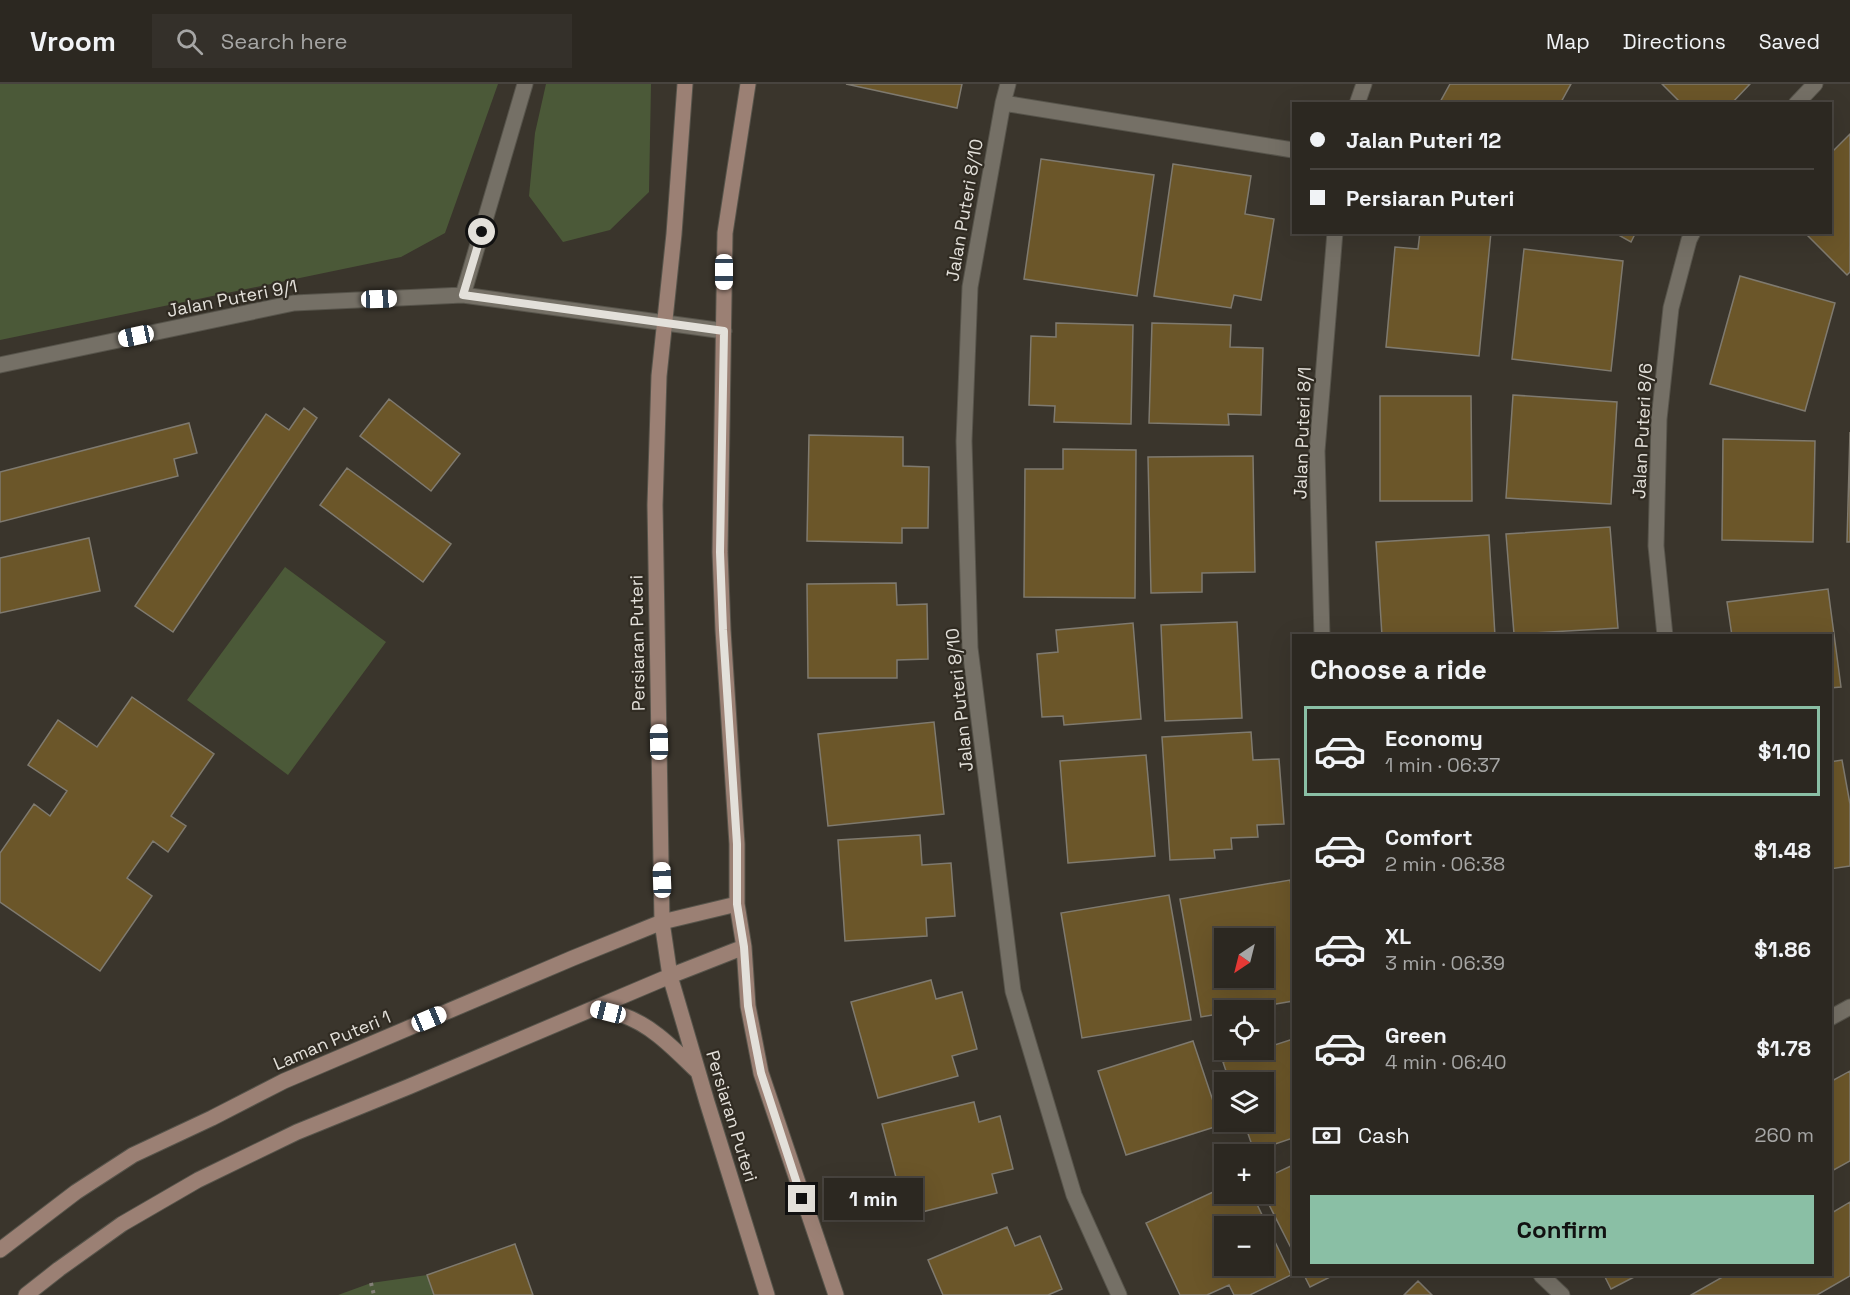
<!DOCTYPE html>
<meta charset="utf-8">
<style>
:root{--surface:#2c2821;--page:#34302a;--text:#f1f3f6;--muted:#a6a6a5;--line:#48443f;--accent:#8abfa5}
body{margin:0;font-family:"Space Grotesk",sans-serif;background:var(--page);color:var(--text);height:100vh;display:flex;flex-direction:column;font-size:22px;white-space:nowrap}
*{box-sizing:border-box;margin:0}
p{font-size:20px;color:var(--muted)}
.icon{flex:none;width:33px;height:33px;fill:none;stroke:currentColor;stroke-width:2;stroke-linecap:round;stroke-linejoin:round}
.map{position:relative;flex:1;overflow:hidden}
.panel{position:absolute;left:1292px;top:550px;width:540px;height:642px;display:flex;flex-direction:column;background:var(--surface);border-radius:0px;box-shadow:0 6px 24px #0002,0 0 0 2px var(--line)}
.panel>*{flex:none}
.hud{position:absolute;left:1292px;top:18px;width:540px;height:132px;border-radius:0px;box-shadow:0 6px 24px #0002,0 0 0 2px var(--line);display:grid;align-content:center;height:132px;padding:0 18px;background:var(--surface)}
.needle{width:39px;rotate:215deg}
.controls{position:absolute;left:1214px;top:844px;display:grid;gap:12px}
.controls a{display:grid;place-items:center;width:60px;height:60px;border-radius:0px;background:var(--surface);box-shadow:0 6px 24px #0002,0 0 0 2px var(--line);font-size:30px}
.end{position:absolute;width:27px;height:27px;margin:-14px;border:8px solid #e3e0da;background:#111;box-shadow:0 0 0 3px #111}
.from{border-radius:50%}
.bubble{position:absolute;height:42px;border-radius:0px;background:var(--surface);box-shadow:0 6px 24px #0002,0 0 0 2px var(--line);font-size:20px;font-weight:800;line-height:42px;text-align:center}
.car{position:absolute;width:18px;height:36px;margin:-18px -9px;border-radius:8px;box-shadow:0 0 4px 2px #0007;background:linear-gradient(#fff 24%,#345 0 40%,#fff 0 76%,#345 0 86%,#fff 0)}
.hud b{display:flex;align-items:center;gap:21px;height:57px;font-size:22px}
.hud b+b{border-top:2px solid var(--line)}
.hud i{width:15px;height:15px;background:var(--text)}
ul{padding:0;list-style:none}
li{display:flex;align-items:center;gap:18px;height:90px;margin:0 12px 9px;padding:0 6px;border:3px solid transparent;border-radius:0px}
li div{flex:1}
li b{display:block;font-size:22px}
li em{font-style:normal;font-weight:800}
li.active{border-color:var(--accent)}
li>.icon{width:54px;height:54px;stroke-width:1.5}
h2{padding:0 18px;font-size:27px;line-height:72px}
.pay{display:flex;align-items:center;gap:15px;height:66px;padding:0 18px;font-size:22px}
.pay p{margin-inline-start:auto}
.cta{display:flex;gap:12px;margin-top:auto;padding:12px 18px}
.cta a{flex:1;height:69px;border-radius:0px;background:var(--accent);color:#111;font-size:24px;font-weight:800;line-height:69px;text-align:center}
header{display:flex;align-items:center;gap:36px;box-sizing:border-box;height:84px;padding:0 30px;background:var(--surface);border-bottom:2px solid var(--line)}
header strong{font-size:28px}
nav{display:flex;gap:33px;margin-inline-start:auto;font-size:21px}
.search{width:420px;height:54px;background:var(--page);display:flex;align-items:center;gap:15px;box-sizing:border-box;padding:0 21px;border-radius:0px;color:var(--muted);font-size:22px}
.map>svg:first-child{display:block}
</style>
<header>
<strong>Vroom</strong>
<div class="search"><svg class="icon" aria-label="search" viewBox="0 0 24 24"><circle cx="10" cy="10" r="6"/><path d="M15 15l6 6"/></svg>Search here</div>
<nav><a>Map</a><a>Directions</a><a>Saved</a></nav>
</header>
<div class="map">
<svg width="1850" height="1211" viewBox="0 0 1850 1211">
<rect width="100%" height="100%" fill="#3a352c"/>
<path fill="#4b5938" d="M0 0H498L445 149 401 173 0 256Z
M546 0H651L649 108 610 146 563 158 529 112 535 49Z
M285 483 386 558 288 691 187 616Z
M427 1191 434 1211H338L371 1199Z"/>
<path fill="#6b5629" stroke="#7f7a6f" stroke-width="1.5" fill-rule="evenodd" d="M846 0H962L957 24Z
M1450 0H1571L1560 20H1439Z
M1662 0H1750L1731 20H1682Z
M1850 50V188L1847 191 1804 148H1830V70Z
M1041 75 1154 91 1137 212 1024 195Z
M1173 80 1251 92 1245 130 1274 135 1261 216 1234 211 1231 224 1154 212Z
M1420 148H1491L1479 272 1386 263 1395 163 1418 165Z
M1613 148H1636L1631 158Z
M1524 165 1623 177 1611 287 1512 275Z
M1740 192 1835 219 1805 327 1710 300Z
M1056 239 1133 241 1131 340 1054 338 1055 322 1029 321 1031 252 1056 253Z
M1152 239 1231 241 1230 263 1263 264 1261 331 1228 330 1229 341 1149 339Z
M1513 311 1617 318 1611 420 1506 414Z
M1380 312H1471L1472 417H1380Z
M389 315 460 370 431 407 360 352Z
M304 324 317 334 173 548 135 522 266 330 289 346Z
M189 339 197 369 174 375 178 392 0 438V388Z
M1850 348V458H1847Z
M809 351 903 353V382L929 383 928 444H902V459L807 457Z
M1723 355 1815 357 1813 458 1722 456Z
M1063 365 1136 366 1135 514 1024 513 1025 385H1063Z
M1253 372 1255 488 1202 489V508L1151 509 1148 373Z
M347 384 451 460 423 498 320 421Z
M1610 443 1618 544 1514 550 1506 450Z
M1489 451 1495 552H1382L1376 458Z
M89 454 100 507 0 529V474Z
M896 499 897 521 927 520 928 575 897 576V594H808L807 500Z
M1828 505 1841 603 1830 604V552H1732L1727 518Z
M1237 538 1242 634 1165 637 1161 541Z
M1133 539 1141 635 1064 641 1063 632 1042 633 1037 570 1058 568 1056 546Z
M132 613 214 670 171 732 186 742 168 768 153 757 127 794 152 812 100 887 0 818V769L34 720 50 732 67 707 28 681 58 636 97 663Z
M934 638 944 730 828 742 818 650Z
M1251 648 1253 676 1279 675 1284 740 1257 741 1258 753 1231 754 1232 765 1214 766 1215 774 1170 776 1162 653Z
M1146 671 1155 772 1068 779 1060 677Z
M1842 676 1850 720V782L1830 785V678Z
M920 751 922 781 951 779 955 832 926 834 927 852 845 857 838 756Z
M1290 796 1293 812V917L1237 927H1224V929L1201 933 1180 815ZM1224 855H1263V894H1224Z
M1169 811 1191 936 1082 954 1061 829Z
M931 896 936 915 962 908 977 965 952 972 958 992 878 1014 851 918Z
M1293 955V1054L1254 1067 1244 1038H1263V999H1230L1223 978Z
M1193 957 1221 1041 1126 1071 1098 987Z
M1850 987V1077L1830 1088V998Z
M974 1018 979 1038 1000 1032 1013 1085 992 1090 997 1109 906 1132 882 1040Z
M1293 1081V1168L1263 1109V1095Z
M1224 1103V1110H1252L1291 1191 1250 1211H1234L1229 1201 1207 1211H1180L1146 1139ZM1224 1143H1263V1182H1224Z
M1850 1118V1192L1817 1211H1691L1726 1191H1830V1130Z
M1007 1143 1015 1162 1040 1152 1062 1205 1048 1211H943L928 1176Z
M515 1160 533 1211H434L427 1191Z
M1304 1191H1334L1310 1203Z
M1604 1191H1638L1611 1205Z
M1418 1197 1432 1211H1404Z"/>
<g fill="none" stroke-linecap="round" stroke-linejoin="round">
<g stroke="#57544b" stroke-width="17">
<path id="street" d="M1008 0 1003 19 970 203 964 357 970 564 1013 907 1074 1111 1119 1211
M1003 19 1293 66
M1357 20 1364 0
M1796 20 1815 0
M463 211 525 0
M0 281 294 219 463 211 724 247
M1322 552 1317 367 1335 148
M1665 552 1656 462 1659 335 1671 224 1689 156 1693 148
M1830 934 1850 923
M1541 1191 1562 1211"/>
</g>
<g stroke="#57544b" stroke-width="17">
<path id="secondary" d="M685 0 674 150 659 292 655 421 662 838 670 892 707 1018 767 1211
M748 0 725 149 720 468 723 546 737 760V820L744 863 748 922 761 989 836 1211
M594 925C603 927 613 929 622 931 652 941 675 966 698 988
M0 1166 76 1108 133 1071 212 1034 284 997 573 874 662 838 737 820
M26 1211 59 1185 122 1140 198 1096 297 1048 408 1003 670 892 744 863"/>
</g>
<path stroke="#837f77" stroke-width="4" stroke-dasharray="3 4.5" stroke-linecap="butt" d="M371 1199 374 1211"/>
<use href="#street" stroke="#757066" stroke-width="15"/>
<use href="#secondary" stroke="#9b8074" stroke-width="15"/>
</g>
<g fill="none" stroke-linecap="round" stroke-linejoin="round">
<path stroke="#e3e0da" stroke-width="8" d="M482 148 463 211 724 247 720 468 723 546 737 760V820L744 863 748 922 761 989 802 1115"/>
</g>
<g text-anchor="middle" dominant-baseline="central" stroke-width="4.5" stroke-linejoin="round" paint-order="stroke">
<g font-size="18" fill="#e3e0da" stroke="#302b22">
<text transform="translate(964 126) rotate(-80)">Jalan Puteri 8/10</text>
<text transform="translate(232 214) rotate(-11)">Jalan Puteri 9/1</text>
<text transform="translate(1642 347) rotate(-87)">Jalan Puteri 8/6</text>
<text transform="translate(1302 349) rotate(-88)">Jalan Puteri 8/1</text>
<text transform="translate(637 559) rotate(-91)">Persiaran Puteri</text>
<text transform="translate(959 616) rotate(-96)">Jalan Puteri 8/10</text>
<text transform="translate(332 956) rotate(-23)">Laman Puteri 1</text>
<text transform="translate(732 1032) rotate(73)">Persiaran Puteri</text>
</g>
</g>
</svg>
<div class="controls">
<a><svg class="needle" viewBox="-14 -14 28 28"><path d="M0-13l5 13h-10z" fill="#e53935"/><path d="M0 13l5-13h-10z" fill="#a6a6a5"/></svg></a>
<a><svg class="icon" aria-label="locate" viewBox="0 0 24 24"><circle cx="12" cy="12" r="6"/><path d="M12 2v4M12 18v4M2 12h4M18 12h4"/></svg></a>
<a><svg class="icon" aria-label="layers" viewBox="0 0 24 24"><path d="M12 4l9 5-9 5-9-5zM3 14l9 5 9-5"/></svg></a>
<a>+</a>
<a>−</a>
</div>
<i class="end from" style="left:482px;top:148px"></i>
<i class="end" style="left:802px;top:1115px"></i>
<div class="bubble" style="left:824px;top:1094px;width:99px">1 min</div>
<i class="car" style="left:724px;top:188px;rotate:180deg"></i>
<i class="car" style="left:379px;top:215px;rotate:88deg"></i>
<i class="car" style="left:136px;top:252px;rotate:258deg"></i>
<i class="car" style="left:659px;top:658px;rotate:359deg"></i>
<i class="car" style="left:662px;top:796px;rotate:358deg"></i>
<i class="car" style="left:608px;top:928px;rotate:284deg"></i>
<i class="car" style="left:429px;top:935px;rotate:67deg"></i>
<div class="hud">
<b><i class="from"></i>Jalan Puteri 12</b>
<b><i></i>Persiaran Puteri</b>
</div>
<section class="panel">
<h2>Choose a ride</h2>
<ul>
<li class="active"><svg class="icon" aria-label="car" viewBox="0 0 24 24"><path d="M5 17H2v-5l4-1 3-4h7l3 4 3 1v5h-3M9 17h6M6 11h13"/><circle cx="7" cy="17" r="2"/><circle cx="17" cy="17" r="2"/></svg><div><b>Economy</b><p>1 min · 06:37</p></div><em>$1.10</em></li>
<li><svg class="icon" aria-label="car" viewBox="0 0 24 24"><path d="M5 17H2v-5l4-1 3-4h7l3 4 3 1v5h-3M9 17h6M6 11h13"/><circle cx="7" cy="17" r="2"/><circle cx="17" cy="17" r="2"/></svg><div><b>Comfort</b><p>2 min · 06:38</p></div><em>$1.48</em></li>
<li><svg class="icon" aria-label="car" viewBox="0 0 24 24"><path d="M5 17H2v-5l4-1 3-4h7l3 4 3 1v5h-3M9 17h6M6 11h13"/><circle cx="7" cy="17" r="2"/><circle cx="17" cy="17" r="2"/></svg><div><b>XL</b><p>3 min · 06:39</p></div><em>$1.86</em></li>
<li><svg class="icon" aria-label="car" viewBox="0 0 24 24"><path d="M5 17H2v-5l4-1 3-4h7l3 4 3 1v5h-3M9 17h6M6 11h13"/><circle cx="7" cy="17" r="2"/><circle cx="17" cy="17" r="2"/></svg><div><b>Green</b><p>4 min · 06:40</p></div><em>$1.78</em></li>
</ul>
<div class="pay"><svg class="icon" aria-label="cash" viewBox="0 0 24 24"><path d="M3 7h18v10H3z"/><circle cx="12" cy="12" r="2"/></svg>Cash<p>260 m</p></div>
<div class="cta"><a>Confirm</a></div>
</section>
</div>
